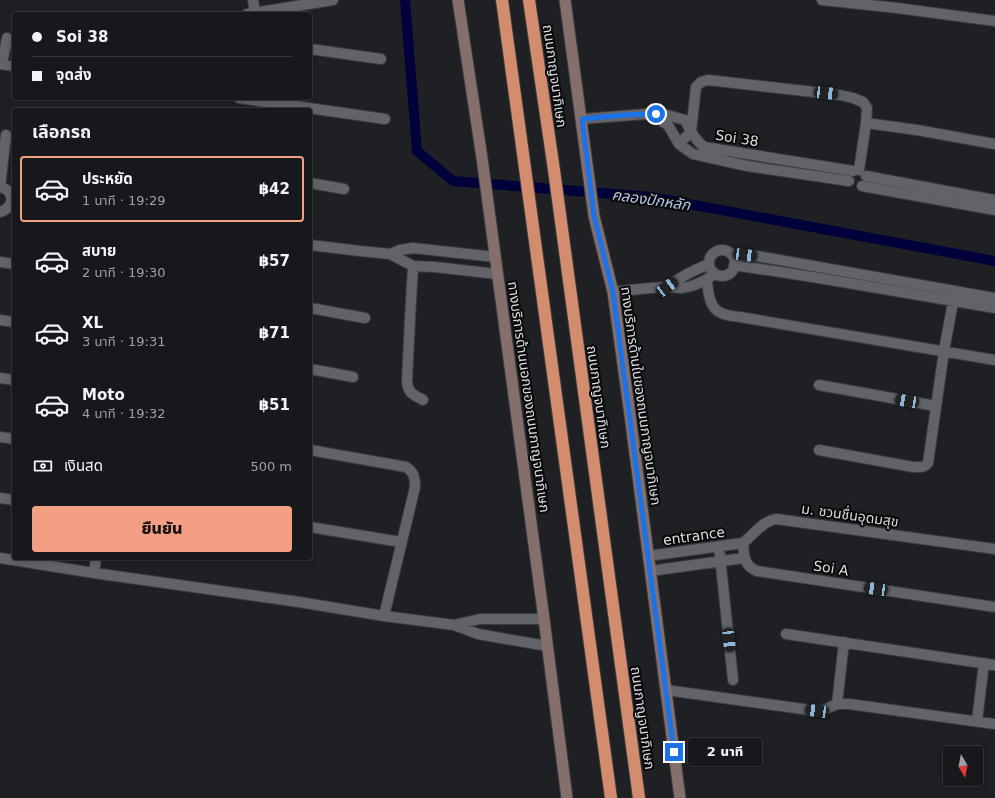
<!DOCTYPE html>
<html lang="th">
<meta charset="utf-8">
<style>
:root{--surface:#16181b;--page:#1f2124;--text:#f1f3f6;--muted:#9ea0a3;--line:#35373a;--accent:#f39f84}
body{margin:0;font-family:"DejaVu Sans","Noto Sans Thai",sans-serif;background:var(--page);color:var(--text);height:100vh;display:flex;flex-direction:column;font-size:15px;white-space:nowrap}
*{box-sizing:border-box;margin:0}
p{font-size:13px;color:var(--muted)}
.icon{flex:none;width:22px;height:22px;fill:none;stroke:currentColor;stroke-width:2;stroke-linecap:round;stroke-linejoin:round}
.map{position:relative;flex:1;overflow:hidden}
.sheet{position:absolute;left:12px;top:108px;width:300px;height:452px;display:flex;flex-direction:column;background:var(--surface);border-radius:4px;box-shadow:0 2px 6px #0003,0 0 0 1px var(--line)}
.sheet>*{flex:none}
.hud{position:absolute;left:12px;top:12px;width:300px;height:88px;border-radius:4px;box-shadow:0 2px 6px #0003,0 0 0 1px var(--line);display:grid;align-content:center;height:88px;padding:0 20px;background:var(--surface)}
.needle{width:26px;rotate:170deg}
.buttons{position:absolute;left:943px;top:746px;display:grid;gap:8px}
.buttons a{display:grid;place-items:center;width:40px;height:40px;border-radius:4px;background:var(--surface);box-shadow:0 2px 6px #0003,0 0 0 1px var(--line);font-size:20px}
.end{position:absolute;width:18px;height:18px;margin:-9px;border:5px solid #1a73e8;background:#fff;box-shadow:0 0 0 2px #fff}
.from{border-radius:50%}
.bubble{position:absolute;height:28px;border-radius:4px;background:var(--surface);box-shadow:0 2px 6px #0003,0 0 0 1px var(--line);font-size:13px;font-weight:800;line-height:28px;text-align:center}
.car{position:absolute;width:12px;height:24px;margin:-12px -6px;border-radius:5px;box-shadow:0 0 3px 1px #0007;background:linear-gradient(#222 24%,#8ab4d8 0 40%,#222 0 76%,#8ab4d8 0 86%,#222 0)}
.hud b{display:flex;align-items:center;gap:14px;height:38px;font-size:15px}
.hud b+b{border-top:1px solid var(--line)}
.hud i{width:10px;height:10px;background:var(--text)}
ul{padding:0;list-style:none}
li{display:flex;align-items:center;gap:12px;height:66px;margin:0 8px 6px;padding:0 12px;border:2px solid transparent;border-radius:4px}
li div{flex:1}
li b{display:block;font-size:15px}
li em{font-style:normal;font-weight:800}
li.on{border-color:var(--accent)}
li>.icon{width:36px;height:36px;stroke-width:1.5}
h2{padding:0 20px;font-size:18px;line-height:48px}
.pay{display:flex;align-items:center;gap:10px;height:44px;padding:0 20px;font-size:15px}
.pay p{margin-inline-start:auto}
.button{display:flex;gap:8px;margin-top:auto;padding:8px 20px}
.button a{flex:1;height:46px;border-radius:4px;background:var(--accent);color:#111;font-size:16px;font-weight:800;line-height:46px;text-align:center}
.map>svg:first-child{display:block}
</style>
<div class="map">
<svg width="995" height="798" viewBox="0 0 995 798">
<rect width="100%" height="100%" fill="#1e2024"/>
<g fill="none" stroke-linecap="round" stroke-linejoin="round">
<path stroke="#00013b" stroke-width="10" d="M405 0 417 151 453 181 651 197 995 261"/>
<g stroke="#3b3c40" stroke-width="12">
<path id="minor" d="M253 0 255 14
M822 0 897 8 995 21
M247 14 333 0
M310 49 381 59
M0 64 14 66
M2 64 7 38
M239 98 385 119
M656 114 663 122 668 125 679 144 693 154 747 166 849 181
M582 119 646 114 667 115 685 120C690 131 695 140 704 147L853 171
M866 123 917 130 995 144
M679 144 691 132 696 87 701 82 708 80 840 95 853 98 863 102 867 108 866 123 859 170
M866 176 995 200
M310 183 344 189
M862 186 995 210
M0 212C9 210 15 200 9 192 7 189 3 188 0 187L6 135
M310 245 360 251 390 254 400 250 413 248 495 257
M709 263a13 13 0 1 1 26 0a13 13 0 1 1-26 0Z
M390 254 413 266 435 267 497 274
M732 255 757 256 995 298
M0 262 14 264
M734 265 819 278 995 308
M413 266 410 319 407 381C408 394 413 394 423 400
M707 280C708 291 709 308 721 313 727 316 734 316 740 317L995 360
M667 287C680 277 694 270 709 264
M613 292C630 290 648 288 665 287 671 287 676 288 681 288 694 287 705 281 715 274
M310 308 365 318
M0 320 14 322
M310 369 353 377
M0 378 14 380
M819 385 936 406
M0 437 14 439
M310 450 406 467C414 472 415 478 415 487L384 616
M819 450 913 467C920 467 924 468 928 463L944 351 955 291
M0 498 14 500
M310 527 401 542
M719 547 733 680
M995 549 776 519C763 521 753 535 743 543 744 556 744 566 757 571L995 607
M648 556 743 543
M0 558 94 573 299 602 384 616 454 625 478 634 547 646
M650 571 744 558
M94 573 96 558
M454 625 480 619H544
M786 634 995 665
M666 690 817 711 824 710 837 704H849L995 724
M837 704 844 642
M977 721 984 663"/>
</g>
<g stroke="#3b3c40" stroke-width="13">
<path id="secondary" d="M458 0 482 158 544 619 567 798
M565 0 594 216 613 292 630 415 680 798"/>
</g>
<g stroke="#3b3c40" stroke-width="14">
<path id="motorway" d="M502 0 611 798
M529 0 554 170 639 798"/>
</g>
<use href="#minor" stroke="#626369" stroke-width="10"/>
<use href="#secondary" stroke="#846f6a" stroke-width="11"/>
<use href="#motorway" stroke="#d38c6e" stroke-width="12"/>
</g>
<g fill="none" stroke-linecap="round" stroke-linejoin="round">
<path stroke="#1a73e8" stroke-width="5" d="M656 114C631 113 606 117 582 119L594 216 613 292 674 752"/>
</g>
<g text-anchor="middle" dominant-baseline="central" stroke-width="4" stroke-linejoin="round" paint-order="stroke">
<g font-size="14" fill="#dcdde0" stroke="#09090b">
<text transform="translate(555 76) rotate(82)">ถนนกาญจนาภิเษก</text>
<text transform="translate(737 138) rotate(9)">Soi 38</text>
<text transform="translate(641 396) rotate(82)">ทางบริการด้านในของถนนกาญจนาภิเษก</text>
<text transform="translate(529 397) rotate(82)">ทางบริการด้านนอกของถนนกาญจนาภิเษก</text>
<text transform="translate(599 397) rotate(82)">ถนนกาญจนาภิเษก</text>
<text transform="translate(850 515) rotate(8)">ม. ชวนชื่นอุดมสุข</text>
<text transform="translate(694 536) rotate(-8)">entrance</text>
<text transform="translate(831 568) rotate(9)">Soi A</text>
<text transform="translate(643 718) rotate(82)">ถนนกาญจนาภิเษก</text>
</g>
<g font-size="15" font-style="italic" fill="#b8cbf0" stroke="#09090b">
<text transform="translate(651 200) rotate(8)">คลองปักหลัก</text>
</g>
</g>
</svg>
<div class="buttons">
<a><svg class="needle" viewBox="-14 -14 28 28"><path d="M0-13l5 13h-10z" fill="#e53935"/><path d="M0 13l5-13h-10z" fill="#9ea0a3"/></svg></a>
</div>
<i class="end from" style="left:656px;top:114px"></i>
<i class="end" style="left:674px;top:752px"></i>
<div class="bubble" style="left:688px;top:738px;width:74px">2 นาที</div>
<i class="car" style="left:826px;top:93px;rotate:96deg"></i>
<i class="car" style="left:745px;top:255px;rotate:97deg"></i>
<i class="car" style="left:667px;top:287px;rotate:53deg"></i>
<i class="car" style="left:907px;top:401px;rotate:280deg"></i>
<i class="car" style="left:876px;top:589px;rotate:278deg"></i>
<i class="car" style="left:729px;top:640px;rotate:174deg"></i>
<i class="car" style="left:817px;top:711px;rotate:278deg"></i>
<div class="hud">
<b><i class="from"></i>Soi 38</b>
<b><i></i>จุดส่ง</b>
</div>
<section class="sheet">
<h2>เลือกรถ</h2>
<ul>
<li class="on"><svg class="icon" aria-label="car" viewBox="0 0 24 24"><path d="M5 17H2v-5l4-1 3-4h7l3 4 3 1v5h-3M9 17h6M6 11h13"/><circle cx="7" cy="17" r="2"/><circle cx="17" cy="17" r="2"/></svg><div><b>ประหยัด</b><p>1 นาที · 19:29</p></div><em>฿42</em></li>
<li><svg class="icon" aria-label="car" viewBox="0 0 24 24"><path d="M5 17H2v-5l4-1 3-4h7l3 4 3 1v5h-3M9 17h6M6 11h13"/><circle cx="7" cy="17" r="2"/><circle cx="17" cy="17" r="2"/></svg><div><b>สบาย</b><p>2 นาที · 19:30</p></div><em>฿57</em></li>
<li><svg class="icon" aria-label="car" viewBox="0 0 24 24"><path d="M5 17H2v-5l4-1 3-4h7l3 4 3 1v5h-3M9 17h6M6 11h13"/><circle cx="7" cy="17" r="2"/><circle cx="17" cy="17" r="2"/></svg><div><b>XL</b><p>3 นาที · 19:31</p></div><em>฿71</em></li>
<li><svg class="icon" aria-label="car" viewBox="0 0 24 24"><path d="M5 17H2v-5l4-1 3-4h7l3 4 3 1v5h-3M9 17h6M6 11h13"/><circle cx="7" cy="17" r="2"/><circle cx="17" cy="17" r="2"/></svg><div><b>Moto</b><p>4 นาที · 19:32</p></div><em>฿51</em></li>
</ul>
<div class="pay"><svg class="icon" aria-label="cash" viewBox="0 0 24 24"><path d="M3 7h18v10H3z"/><circle cx="12" cy="12" r="2"/></svg>เงินสด<p>500 m</p></div>
<div class="button"><a>ยืนยัน</a></div>
</section>
</div>
